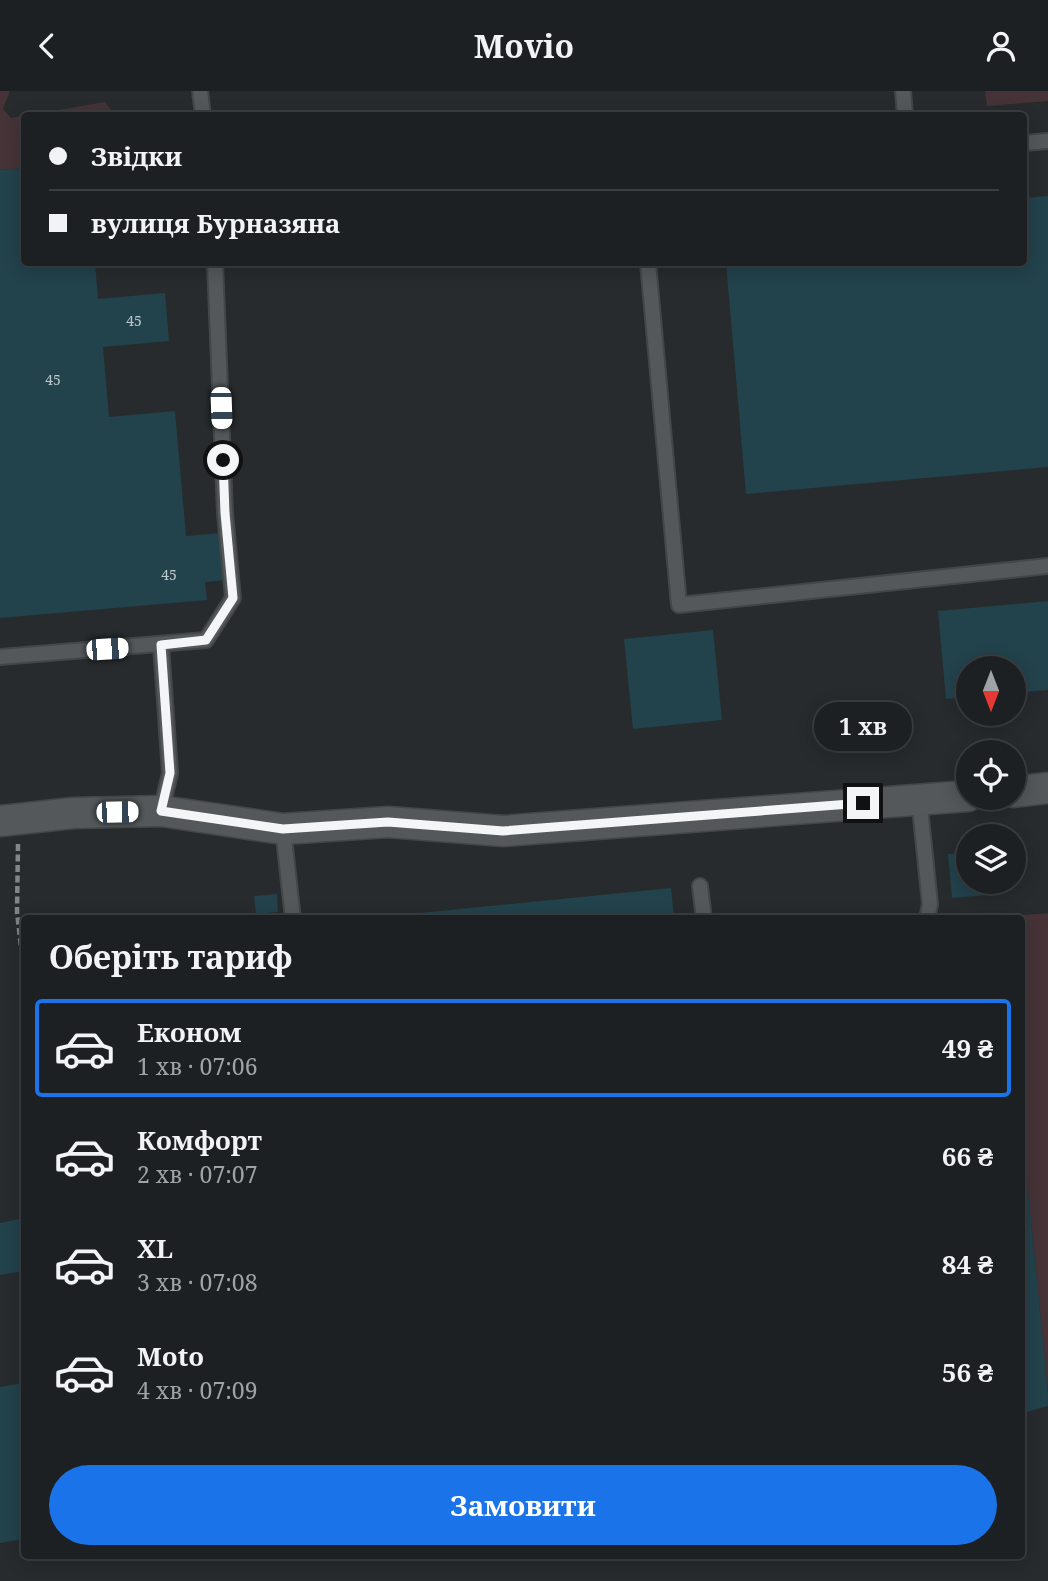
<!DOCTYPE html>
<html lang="uk">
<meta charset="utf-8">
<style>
:root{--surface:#1d2022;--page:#25282a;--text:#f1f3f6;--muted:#a0a3a5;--line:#3b3e40;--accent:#1a73e8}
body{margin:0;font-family:"Noto Serif",serif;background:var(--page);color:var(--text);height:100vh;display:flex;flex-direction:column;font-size:26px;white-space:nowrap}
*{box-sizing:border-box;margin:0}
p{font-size:23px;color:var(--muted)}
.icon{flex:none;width:38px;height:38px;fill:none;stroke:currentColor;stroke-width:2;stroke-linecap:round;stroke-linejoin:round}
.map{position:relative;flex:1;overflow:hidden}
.panel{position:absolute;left:21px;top:824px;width:1004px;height:644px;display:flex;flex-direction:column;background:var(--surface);border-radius:7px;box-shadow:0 4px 18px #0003,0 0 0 2px var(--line)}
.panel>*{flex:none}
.top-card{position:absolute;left:21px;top:21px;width:1006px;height:154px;border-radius:7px;box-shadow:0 4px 18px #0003,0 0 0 2px var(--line);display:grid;align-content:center;height:154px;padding:0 28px;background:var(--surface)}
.needle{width:46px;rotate:180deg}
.controls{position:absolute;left:956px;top:565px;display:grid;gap:14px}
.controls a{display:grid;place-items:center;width:70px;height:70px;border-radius:50%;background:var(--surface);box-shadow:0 4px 18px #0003,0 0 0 2px var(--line);font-size:35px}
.end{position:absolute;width:32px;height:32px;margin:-16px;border:9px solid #f3f5f6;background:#111;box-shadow:0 0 0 4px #111}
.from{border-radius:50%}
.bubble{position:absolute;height:49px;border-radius:24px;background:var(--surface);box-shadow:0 4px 18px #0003,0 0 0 2px var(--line);font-size:23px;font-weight:700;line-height:49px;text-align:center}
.car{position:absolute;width:21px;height:42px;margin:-21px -10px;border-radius:9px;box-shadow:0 0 5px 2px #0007;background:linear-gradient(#fff 24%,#345 0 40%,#fff 0 76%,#345 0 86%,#fff 0)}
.top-card b{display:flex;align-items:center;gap:24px;height:66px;font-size:26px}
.top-card b+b{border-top:2px solid var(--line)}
.top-card i{width:18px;height:18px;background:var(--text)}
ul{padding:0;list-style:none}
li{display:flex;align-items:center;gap:21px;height:98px;margin:0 14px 10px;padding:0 14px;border:4px solid transparent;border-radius:7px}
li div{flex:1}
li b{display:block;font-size:26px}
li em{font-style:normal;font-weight:700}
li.current{border-color:var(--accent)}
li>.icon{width:63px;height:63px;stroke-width:1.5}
h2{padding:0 28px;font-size:32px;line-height:84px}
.action{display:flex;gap:14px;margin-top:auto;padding:14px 28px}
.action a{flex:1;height:80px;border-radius:42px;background:var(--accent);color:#fff;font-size:28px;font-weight:700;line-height:80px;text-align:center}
header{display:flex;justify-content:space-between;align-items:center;height:91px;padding:0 28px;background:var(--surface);font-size:32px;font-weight:700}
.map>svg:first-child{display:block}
</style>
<header><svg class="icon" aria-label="back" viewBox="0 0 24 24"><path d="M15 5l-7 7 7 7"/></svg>Movio<svg class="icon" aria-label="person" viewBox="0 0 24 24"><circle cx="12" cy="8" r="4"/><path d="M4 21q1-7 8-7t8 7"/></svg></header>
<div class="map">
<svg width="1048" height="1490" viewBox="0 0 1048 1490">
<rect width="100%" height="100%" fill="#272b2d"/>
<path fill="#453337" d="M0 0H10L3 18 11 27 105 11 115 24H24V77L0 79Z
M985 0H1048V10L987 15Z
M1048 822V1301L1022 1041V828L1000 826Z"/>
<path fill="#22424c" d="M24 77V172H95L98 208 165 202 169 250 103 256 109 326 175 320 186 445 222 442 226 489 205 491 207 509 0 527V79Z
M1048 105V376L746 403 726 172H1024V107Z
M1048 510V599L1013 602V578H968V606L946 608 938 520Z
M713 539 722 629 633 638 624 548Z
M968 762V791H997L998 803 952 807 948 763Z
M671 797 674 828H380V826Z
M277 803 278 821 256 823 254 805Z
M1022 1059H1024L1048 1301V1315L1022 1322Z
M24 1127V1180L0 1184V1132Z
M24 1292V1448L0 1452V1296Z"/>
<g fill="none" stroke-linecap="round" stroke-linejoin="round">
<g stroke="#424646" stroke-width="18">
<path id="lane" d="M200 0 203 24
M903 0 905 24
M1024 52 1048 50
M648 172 679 514 1048 475
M0 566 206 549 233 507 225 422 215 172
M919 707 930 813 927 828
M161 720 170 682 161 554
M283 738 293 828
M700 795 704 828"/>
</g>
<g stroke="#424646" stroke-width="33">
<path id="street" d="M1013 701 1048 697
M0 730 73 722 161 720 283 738 388 731 503 740 968 705"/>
</g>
<path stroke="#838687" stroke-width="4.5" stroke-dasharray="7 3.5" stroke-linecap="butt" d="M18 753 17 821 24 883"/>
<use href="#lane" stroke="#54585a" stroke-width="14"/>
<use href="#street" stroke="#54585a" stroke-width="30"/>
</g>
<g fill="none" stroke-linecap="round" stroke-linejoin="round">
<path stroke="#f3f5f6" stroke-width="9" d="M223 369 225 422 233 507 206 549 161 554 170 682 161 720 283 738 388 731 503 740 863 712"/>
</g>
<g text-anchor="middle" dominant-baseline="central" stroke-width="7" stroke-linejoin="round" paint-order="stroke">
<g font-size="14" fill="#bfc8cc">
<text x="134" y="229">45</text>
<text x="53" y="288">45</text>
<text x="169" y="483">45</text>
</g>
</g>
</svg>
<div class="controls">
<a><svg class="needle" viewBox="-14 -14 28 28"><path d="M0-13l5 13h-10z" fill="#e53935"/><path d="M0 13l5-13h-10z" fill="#a0a3a5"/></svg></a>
<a><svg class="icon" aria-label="locate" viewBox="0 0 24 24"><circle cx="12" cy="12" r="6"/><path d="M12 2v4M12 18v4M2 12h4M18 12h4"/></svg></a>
<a><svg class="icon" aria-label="layers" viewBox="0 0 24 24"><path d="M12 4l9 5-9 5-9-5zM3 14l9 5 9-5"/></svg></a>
</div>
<i class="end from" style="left:223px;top:369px"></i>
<i class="end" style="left:863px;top:712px"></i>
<div class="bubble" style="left:814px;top:611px;width:98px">1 хв</div>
<i class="car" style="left:221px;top:317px;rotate:178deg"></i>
<i class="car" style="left:107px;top:558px;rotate:86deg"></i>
<i class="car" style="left:117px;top:721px;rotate:89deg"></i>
<div class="top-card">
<b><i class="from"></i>Звідки</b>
<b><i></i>вулиця Бурназяна</b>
</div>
<section class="panel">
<h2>Оберіть тариф</h2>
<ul>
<li class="current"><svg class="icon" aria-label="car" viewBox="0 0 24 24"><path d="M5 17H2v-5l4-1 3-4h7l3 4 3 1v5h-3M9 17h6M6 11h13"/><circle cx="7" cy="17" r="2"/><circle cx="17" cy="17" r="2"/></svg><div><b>Економ</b><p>1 хв · 07:06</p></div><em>49 ₴</em></li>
<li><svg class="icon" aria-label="car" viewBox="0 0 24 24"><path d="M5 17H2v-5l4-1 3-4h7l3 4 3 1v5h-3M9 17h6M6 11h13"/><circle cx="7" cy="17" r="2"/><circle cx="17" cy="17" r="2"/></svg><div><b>Комфорт</b><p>2 хв · 07:07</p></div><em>66 ₴</em></li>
<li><svg class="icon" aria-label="car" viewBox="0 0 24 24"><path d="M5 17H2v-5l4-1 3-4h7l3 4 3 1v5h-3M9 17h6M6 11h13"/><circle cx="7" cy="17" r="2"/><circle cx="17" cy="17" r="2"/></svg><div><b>XL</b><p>3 хв · 07:08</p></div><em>84 ₴</em></li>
<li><svg class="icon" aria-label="car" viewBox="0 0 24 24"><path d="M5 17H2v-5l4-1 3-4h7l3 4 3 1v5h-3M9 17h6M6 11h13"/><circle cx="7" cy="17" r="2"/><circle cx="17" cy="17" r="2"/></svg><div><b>Moto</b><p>4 хв · 07:09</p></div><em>56 ₴</em></li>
</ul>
<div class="action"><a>Замовити</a></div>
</section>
</div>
